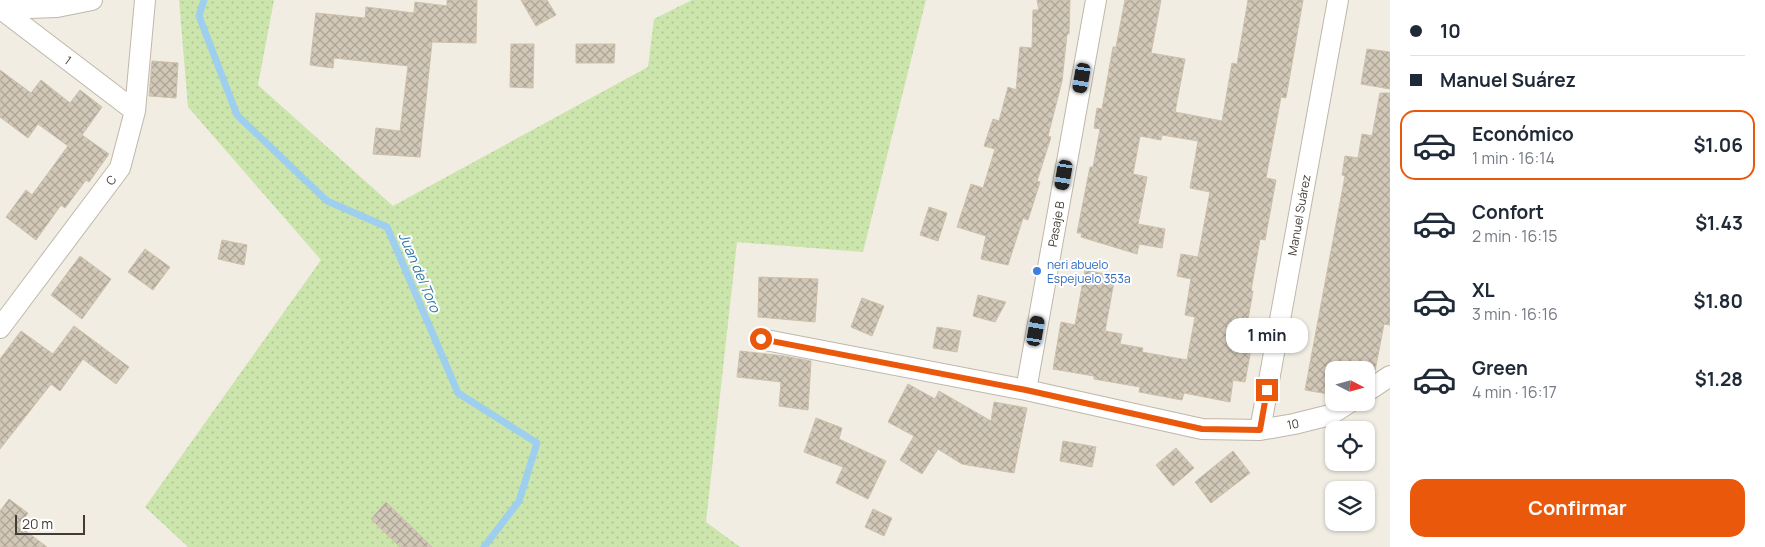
<!DOCTYPE html>
<html lang="es">
<meta charset="utf-8">
<style>
:root{--surface:#fff;--page:#f6f6f7;--text:#1f2937;--muted:#747a83;--line:#e0e1e3;--accent:#ea580c}
body{margin:0;font-family:Manrope,sans-serif;background:var(--page);color:var(--text);height:100vh;display:flex;flex-direction:column;font-size:19px;white-space:nowrap}
*{box-sizing:border-box;margin:0}
p{font-size:16px;color:var(--muted)}
.icon{flex:none;width:28px;height:28px;fill:none;stroke:currentColor;stroke-width:2;stroke-linecap:round;stroke-linejoin:round}
.map{position:relative;flex:1;overflow:hidden}
.details{display:flex;flex-direction:column;background:var(--surface);width:375px}
.details>*{flex:none}
.guide{display:grid;align-content:center;height:110px;padding:0 20px;background:var(--surface)}
.needle{width:32px;rotate:96deg}
.tools{position:absolute;left:1325px;top:361px;display:grid;gap:10px}
.tools a{display:grid;place-items:center;width:50px;height:50px;border-radius:10px;background:var(--surface);box-shadow:0 1px 4px #0004;font-size:25px}
.scale{position:absolute;left:15px;bottom:12px;width:70px;box-sizing:border-box;padding-left:5px;border:2px solid #423c33;border-top:0;font-size:14px;line-height:18px;white-space:nowrap;color:#423c33;-webkit-text-stroke:4px #fff;paint-order:stroke}
.end{position:absolute;width:22px;height:22px;margin:-11px;border:6px solid #ea580c;background:#fff;box-shadow:0 0 0 2px #fff}
.from{border-radius:50%}
.bubble{position:absolute;height:35px;border-radius:15px;background:var(--surface);box-shadow:0 1px 4px #0004;font-size:16px;font-weight:700;line-height:35px;text-align:center}
.car{position:absolute;width:15px;height:30px;margin:-15px -8px;border-radius:6px;box-shadow:0 0 4px 1px #0007;background:linear-gradient(#222 24%,#8ab4d8 0 40%,#222 0 76%,#8ab4d8 0 86%,#222 0)}
.guide b{display:flex;align-items:center;gap:18px;height:48px;font-size:19px}
.guide b+b{border-top:1px solid var(--line)}
.guide i{width:12px;height:12px;background:var(--text)}
ul{padding:0;list-style:none}
li{display:flex;align-items:center;gap:15px;height:70px;margin:0 10px 8px;padding:0 10px;border:2px solid transparent;border-radius:15px}
li div{flex:1}
li b{display:block;font-size:19px}
li em{font-style:normal;font-weight:700}
li.selected{border-color:var(--accent)}
li>.icon{width:45px;height:45px;stroke-width:1.5}
.action{display:flex;gap:10px;margin-top:auto;padding:10px 20px}
.action a{flex:1;height:58px;border-radius:15px;background:var(--accent);color:#fff;font-size:20px;font-weight:700;line-height:58px;text-align:center}
main{display:flex;flex:1;min-height:0}
.map>svg:first-child{display:block}
</style>
<main>
<div class="map">
<svg width="1390" height="547" viewBox="0 0 1390 547">
<defs>
<pattern id="grass-dots" width="8" height="8" patternUnits="userSpaceOnUse" patternTransform="scale(1.25)"><rect width="8" height="8" fill="#cce5ac"/><path d="M2 2h.1M6 6h.1" fill="none" stroke="#b0c594" stroke-width="1.8" stroke-linecap="round"/></pattern>
<pattern id="building-cross-hatch" width="8" height="8" patternUnits="userSpaceOnUse" patternTransform="scale(1.25)"><rect width="8" height="8" fill="#d2c8b8"/><path d="M0 0l8 8M0 8l8-8" fill="none" stroke="#aca496"/></pattern>
</defs>
<rect width="100%" height="100%" fill="#f1ede3"/>
<path fill="url(#grass-dots)" d="M179 0H274L258 85 393 206 648 67 654 19 692 0H926L863 252 737 242 706 522 740 547H188L145 507 321 260 188 107Z"/>
<g fill="none" stroke-linecap="round" stroke-linejoin="round">
<path stroke="#9fcfee" stroke-width="7" d="M204 0 199 16 237 115 327 201 387 227 458 393 537 443 519 501 484 547"/>
</g>
<path fill="url(#building-cross-hatch)" stroke="#cdc0ac" d="M447 0H477L476 43 432 42 420 157 373 154 376 128 400 131 408 66 334 58 333 68 310 65 316 13 365 18 366 7 414 13 415 2 447 6Z
M521 0H547L556 15 536 26Z
M1037 0H1070L1069 34H1067L1062 81 1048 136 1051 137 1037 181 1040 182 1028 220 1023 218 1008 265 981 259 986 236 957 227 971 184 983 188 995 149 984 146 993 119 999 121 1008 87 1016 90 1020 47 1032 48 1033 10H1039Z
M1125 0H1161L1151 53 1185 59 1175 112 1222 121 1232 63 1237 64 1248 0H1303L1286 98 1281 97 1266 178 1276 180 1265 240 1260 239 1251 291H1253L1245 336 1253 338 1245 382 1233 380 1230 402 1184 393 1182 400 1139 392 1140 387 1094 379V376L1053 369 1061 322 1075 325 1085 270 1115 276 1105 331 1122 334 1120 344 1143 348 1142 352 1187 360 1195 317 1185 315 1191 279 1177 276 1181 254 1198 257 1210 192 1190 188 1198 141 1162 135 1161 140 1140 136 1133 174 1147 177 1138 224 1165 229 1162 248 1139 244 1137 254 1081 237 1082 233H1077L1090 167H1093L1100 129 1094 128 1097 108 1102 109 1113 47H1116Z
M511 44H534L533 88 510 87Z
M576 44H615L614 63H576Z
M1367 49 1390 52V89L1361 84Z
M152 61 178 63 176 98 149 96Z
M0 70 31 93 41 80 70 103 80 90 102 107 82 135 109 154 89 182 86 180 65 208 61 205 36 240 6 217 26 190 32 195 68 146 38 124 28 138 0 117Z
M1380 93H1390V325L1384 324 1375 371 1345 366 1344 370H1334V395L1305 390 1345 176 1342 175 1345 156 1358 158 1362 134 1372 136Z
M929 207 947 213 938 241 920 235Z
M222 240 247 245 244 265 218 259Z
M145 249 170 267 153 290 128 272Z
M80 256 111 279 82 319 51 295Z
M759 277 818 279 815 322 758 317Z
M978 295 1006 302 995 322 973 316Z
M862 298 884 306 872 336 851 327Z
M74 326 129 367 116 384 83 359 60 391 51 384 0 449V359L21 331 53 354Z
M937 327 961 331 957 352 933 348Z
M740 351 784 356 811 361 808 410 779 406 781 382 737 377Z
M908 384 935 399 939 391 991 421 994 402 1027 408 1014 473 962 464 938 449 922 474 900 460 914 436 888 422Z
M816 418 842 428 839 439 886 461 868 499 836 483 843 467 804 452Z
M1063 441 1096 447 1092 467 1060 461Z
M1176 448 1194 468 1173 486 1156 465Z
M1233 451 1250 473 1211 503 1195 482Z
M9 499 28 513 19 526 47 547H0V511Z
M386 502 432 547H400L371 519Z
M873 509 892 518 884 536 865 527Z"/>
<g fill="none" stroke-linecap="round" stroke-linejoin="round">
<g stroke="#bfb7a9" stroke-width="22">
<path id="street" d="M0 9 57 7 92 0
M1 9 135 111
M0 328 120 168 135 111 145 0
M761 339 1026 390 1202 429 1260 430 1294 424 1330 415 1350 402
M1026 390 1096 0
M1366 392 1390 376
M1260 430 1338 0"/>
</g>
<use href="#street" stroke="#fff" stroke-width="20"/>
</g>
<g fill="none" stroke-linecap="round" stroke-linejoin="round">
<path stroke="#ea580c" stroke-width="6" d="M761 339 1026 390 1202 429 1260 430 1267 390"/>
</g>
<circle fill="#3f7fe0" stroke="#fff" stroke-width="2" cx="1037" cy="271" r="5"/>
<g text-anchor="middle" dominant-baseline="central" stroke-width="4" stroke-linejoin="round" paint-order="stroke">
<g font-size="12" fill="#423c33" stroke="#fff">
<text transform="translate(68 60) rotate(37)">1</text>
<text transform="translate(111 180) rotate(-53)">C</text>
<text transform="translate(1299 215) rotate(-80)">Manuel Suárez</text>
<text transform="translate(1056 224) rotate(-80)">Pasaje B</text>
<text transform="translate(1293 424) rotate(-11)">10</text>
</g>
<g font-size="12" fill="#366cbe" stroke="#fff" text-anchor="start">
<text x="1047" y="264">neri abuelo<tspan x="1047" dy="14">Espejuelo 353a</tspan></text>
</g>
<g font-size="14" font-style="italic" fill="#3079ab" stroke="#fff">
<text transform="translate(420 272) rotate(67)">Juan del Toro</text>
</g>
</g>
</svg>
<div class="tools">
<a><svg class="needle" viewBox="-14 -14 28 28"><path d="M0-13l5 13h-10z" fill="#e53935"/><path d="M0 13l5-13h-10z" fill="#747a83"/></svg></a>
<a><svg class="icon" aria-label="locate" viewBox="0 0 24 24"><circle cx="12" cy="12" r="6"/><path d="M12 2v4M12 18v4M2 12h4M18 12h4"/></svg></a>
<a><svg class="icon" aria-label="layers" viewBox="0 0 24 24"><path d="M12 4l9 5-9 5-9-5zM3 14l9 5 9-5"/></svg></a>
</div>
<div class="scale">20 m</div>
<i class="end from" style="left:761px;top:339px"></i>
<i class="end" style="left:1267px;top:390px"></i>
<div class="bubble" style="left:1226px;top:318px;width:82px">1 min</div>
<i class="car" style="left:1082px;top:78px;rotate:190deg"></i>
<i class="car" style="left:1064px;top:175px;rotate:190deg"></i>
<i class="car" style="left:1036px;top:331px;rotate:10deg"></i>
</div>
<section class="details">
<div class="guide">
<b><i class="from"></i>10</b>
<b><i></i>Manuel Suárez</b>
</div>
<ul>
<li class="selected"><svg class="icon" aria-label="car" viewBox="0 0 24 24"><path d="M5 17H2v-5l4-1 3-4h7l3 4 3 1v5h-3M9 17h6M6 11h13"/><circle cx="7" cy="17" r="2"/><circle cx="17" cy="17" r="2"/></svg><div><b>Económico</b><p>1 min · 16:14</p></div><em>$1.06</em></li>
<li><svg class="icon" aria-label="car" viewBox="0 0 24 24"><path d="M5 17H2v-5l4-1 3-4h7l3 4 3 1v5h-3M9 17h6M6 11h13"/><circle cx="7" cy="17" r="2"/><circle cx="17" cy="17" r="2"/></svg><div><b>Confort</b><p>2 min · 16:15</p></div><em>$1.43</em></li>
<li><svg class="icon" aria-label="car" viewBox="0 0 24 24"><path d="M5 17H2v-5l4-1 3-4h7l3 4 3 1v5h-3M9 17h6M6 11h13"/><circle cx="7" cy="17" r="2"/><circle cx="17" cy="17" r="2"/></svg><div><b>XL</b><p>3 min · 16:16</p></div><em>$1.80</em></li>
<li><svg class="icon" aria-label="car" viewBox="0 0 24 24"><path d="M5 17H2v-5l4-1 3-4h7l3 4 3 1v5h-3M9 17h6M6 11h13"/><circle cx="7" cy="17" r="2"/><circle cx="17" cy="17" r="2"/></svg><div><b>Green</b><p>4 min · 16:17</p></div><em>$1.28</em></li>
</ul>
<div class="action"><a>Confirmar</a></div>
</section>
</main>
